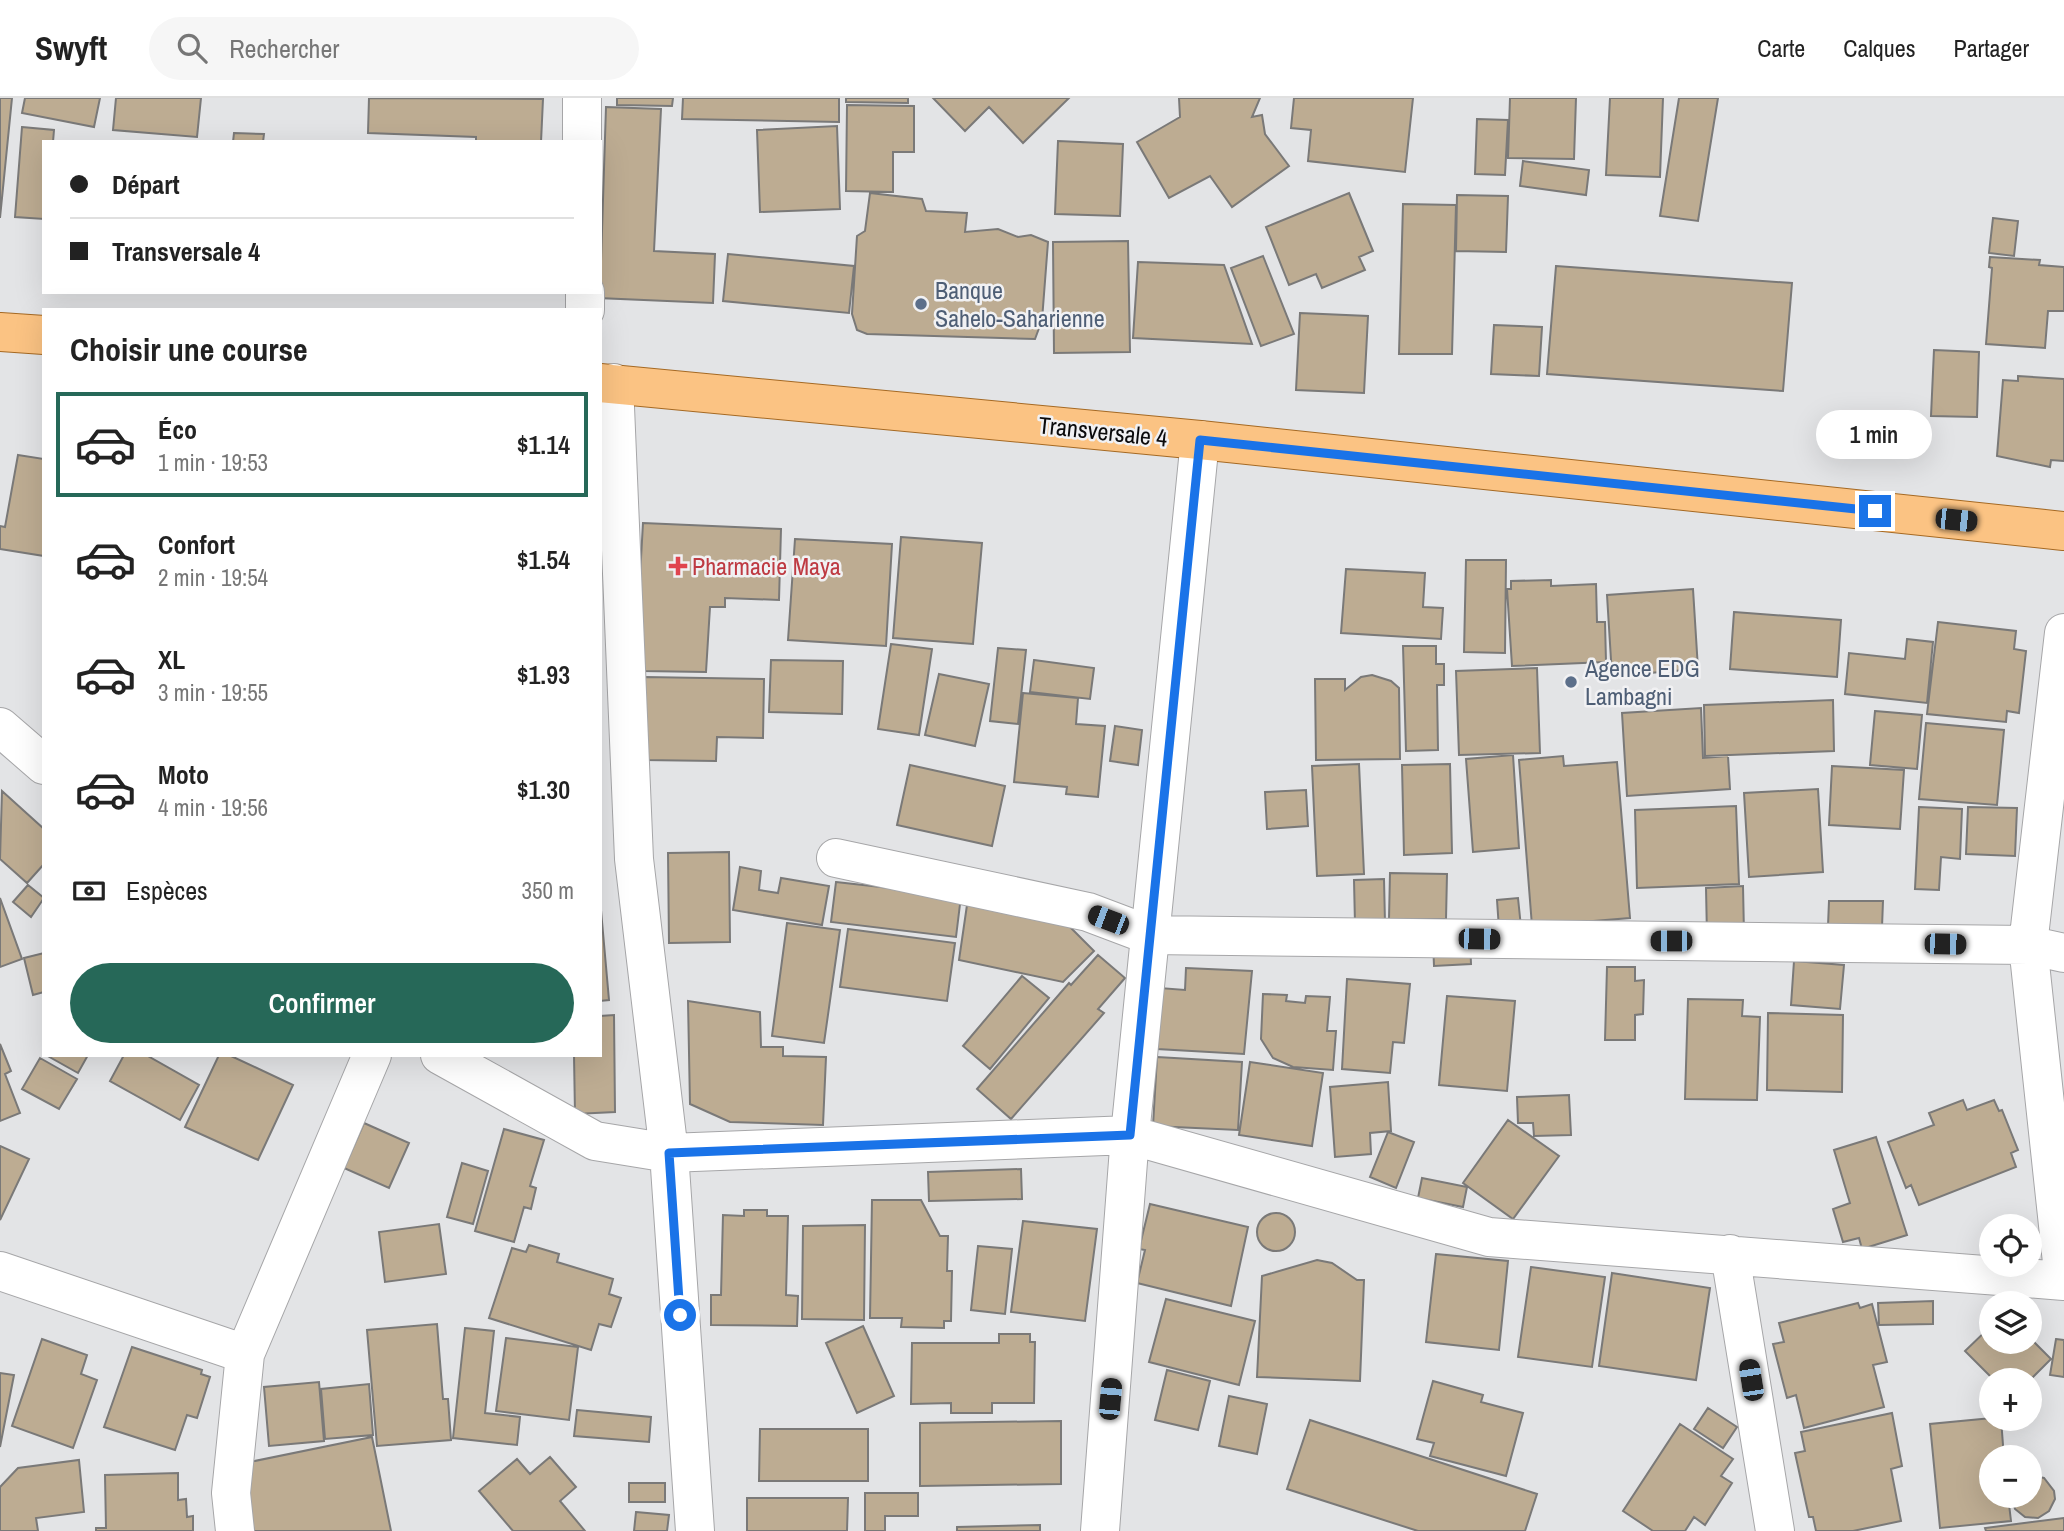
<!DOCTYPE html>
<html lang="fr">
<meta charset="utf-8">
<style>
:root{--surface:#fff;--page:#f6f6f6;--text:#222;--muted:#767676;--line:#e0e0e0;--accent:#266858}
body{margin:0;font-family:"Archivo Narrow",sans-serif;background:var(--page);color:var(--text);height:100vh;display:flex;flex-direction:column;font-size:26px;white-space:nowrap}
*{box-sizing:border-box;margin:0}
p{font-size:23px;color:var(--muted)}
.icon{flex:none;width:38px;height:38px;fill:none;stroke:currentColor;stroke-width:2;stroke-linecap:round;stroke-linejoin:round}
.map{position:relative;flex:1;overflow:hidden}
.side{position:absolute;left:42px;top:210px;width:560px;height:749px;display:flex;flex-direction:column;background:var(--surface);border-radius:0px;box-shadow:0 7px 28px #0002}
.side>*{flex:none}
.hud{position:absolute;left:42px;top:42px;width:560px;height:154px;border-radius:0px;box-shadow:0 7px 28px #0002;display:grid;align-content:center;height:154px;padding:0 28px;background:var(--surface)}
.controls{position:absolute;left:1979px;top:1116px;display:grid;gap:14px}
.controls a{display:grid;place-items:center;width:63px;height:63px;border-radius:50%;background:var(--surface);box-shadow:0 7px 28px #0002;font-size:35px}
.end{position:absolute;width:32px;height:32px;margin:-16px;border:9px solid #1a73e8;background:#fff;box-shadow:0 0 0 4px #fff}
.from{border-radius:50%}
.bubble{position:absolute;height:49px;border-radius:24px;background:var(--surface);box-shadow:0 7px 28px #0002;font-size:23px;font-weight:600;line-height:49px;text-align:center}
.car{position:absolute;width:21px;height:42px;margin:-21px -10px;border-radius:9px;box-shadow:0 0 5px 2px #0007;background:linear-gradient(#222 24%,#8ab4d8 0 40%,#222 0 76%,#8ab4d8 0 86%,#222 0)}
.hud b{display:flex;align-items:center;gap:24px;height:66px;font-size:26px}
.hud b+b{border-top:2px solid var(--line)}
.hud i{width:18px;height:18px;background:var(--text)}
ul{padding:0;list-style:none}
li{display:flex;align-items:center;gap:21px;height:105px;margin:0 14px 10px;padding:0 14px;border:4px solid transparent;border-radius:0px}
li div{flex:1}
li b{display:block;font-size:26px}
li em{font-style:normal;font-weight:600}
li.current{border-color:var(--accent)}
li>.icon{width:63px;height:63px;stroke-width:1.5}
h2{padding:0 28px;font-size:32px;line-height:84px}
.pay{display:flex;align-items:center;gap:18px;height:77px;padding:0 28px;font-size:26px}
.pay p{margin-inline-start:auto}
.button{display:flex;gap:14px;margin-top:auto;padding:14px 28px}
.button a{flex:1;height:80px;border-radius:42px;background:var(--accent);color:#fff;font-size:28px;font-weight:600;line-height:80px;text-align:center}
header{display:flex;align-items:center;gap:42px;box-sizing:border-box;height:98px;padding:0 35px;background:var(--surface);border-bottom:2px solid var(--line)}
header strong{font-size:33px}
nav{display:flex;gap:38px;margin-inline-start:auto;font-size:24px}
.search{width:490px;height:63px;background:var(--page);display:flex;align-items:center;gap:18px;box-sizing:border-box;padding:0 24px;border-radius:38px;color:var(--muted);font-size:26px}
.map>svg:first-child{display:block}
</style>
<header>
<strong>Swyft</strong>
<div class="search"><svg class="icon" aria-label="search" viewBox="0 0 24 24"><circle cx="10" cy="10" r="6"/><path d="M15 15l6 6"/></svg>Rechercher</div>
<nav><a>Carte</a><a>Calques</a><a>Partager</a></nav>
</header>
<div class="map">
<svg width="2064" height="1433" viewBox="0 0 2064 1433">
<rect width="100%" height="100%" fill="#e3e4e6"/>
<path fill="#bdac92" stroke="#7a7978" stroke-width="2" d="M0 0H12L0 120Z
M25 0H100L94 29 22 15Z
M116 0H201L197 39 113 32Z
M369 0 543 1 541 44H476V39L368 35Z
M617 0H673L672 8 617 7Z
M683 0H839V24L682 21Z
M846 0H908V5L846 4Z
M933 0H1069L1023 45 989 9 965 33Z
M1179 0H1260L1252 19 1262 17 1265 36 1289 68 1232 109 1210 78 1169 100 1137 44 1180 19Z
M1294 0H1413L1405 74 1308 63 1311 32 1291 30Z
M1510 0H1576L1574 61 1508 60Z
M1610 0H1663L1660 79 1606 77Z
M1679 0H1718L1698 123 1660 118Z
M847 7 914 8V54H893V94L846 93Z
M606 9 661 11 654 153 715 156 713 205 598 200 600 194Z
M1477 21 1508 22 1505 77 1475 76Z
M837 28 840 111 760 114 757 32Z
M22 29 54 32 53 44H44V121L15 119Z
M234 35 264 36 263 44H233Z
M1058 43 1123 46 1120 118 1055 116Z
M1523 63 1589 72 1586 97 1520 88Z
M870 95 922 101 926 113 967 115 965 134 998 131 1018 139 1031 137 1048 144 1042 222 1035 241 867 236 857 232 852 216 857 138 865 133Z
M1349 95 1373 153 1359 159 1365 172 1322 190 1316 176 1289 187 1266 129Z
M1457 97 1508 98 1506 154 1456 153Z
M1403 106 1456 107 1452 256H1399Z
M1993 120 2018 123 2014 158 1989 155Z
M1128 143 1130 254 1054 255 1053 144Z
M728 156 854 168 849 215 723 203Z
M1263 158 1294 236 1261 248 1231 170Z
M1990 159 2040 162 2039 167 2064 169V213H2048L2045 250 1986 246 1992 170 1989 169Z
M1138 164 1224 167 1252 246 1133 240Z
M1556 168 1792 185 1783 293 1547 276Z
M1300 215 1368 218 1364 295 1296 292Z
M1494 227 1542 229 1539 278 1491 276Z
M1934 252 1979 254 1977 319 1931 318Z
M2018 278 2064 281V363L2051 362 2050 369 1997 358 2003 282 2018 283Z
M18 357 44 361V458L0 451V428L5 429Z
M643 425 781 431 779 502 725 500V509H710L706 574 642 573 638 513Z
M901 439 982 445 973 546 893 540Z
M795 441 892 446 886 548 788 542Z
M1466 462H1506L1505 555 1464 554Z
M1346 471 1425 475 1423 509 1443 510 1441 541 1341 535Z
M1551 482V488L1596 486 1597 524H1605L1606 564 1512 568 1507 491H1511V483Z
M1693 491 1698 571 1612 578 1607 497Z
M1734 514 1841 522 1837 579 1730 571Z
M1938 524 2016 533 2014 551 2026 553 2019 615 2007 613 2006 624 1927 616Z
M1907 541 1933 544 1927 605 1845 596 1849 555 1905 561Z
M891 546 932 551 919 637 878 631Z
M1403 548H1436V566H1444V587H1437L1438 652 1406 653Z
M998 550 1026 552 1018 626 990 623Z
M771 562 843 563 842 616 769 614Z
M1034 562 1094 570 1090 601 1030 594Z
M1537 570 1540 655 1459 657 1456 573Z
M939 576 989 586 975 648 925 637Z
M1372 577 1391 583 1399 590 1400 661 1316 662 1315 581H1345V592L1361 579Z
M645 579 764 581 763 640 717 639 716 663 644 662Z
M1023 595 1078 600 1076 626 1105 628 1098 699 1066 696 1067 689 1014 684Z
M1833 602 1834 653 1705 658 1704 607Z
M1701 610 1703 660 1728 658 1730 691 1627 698 1622 615Z
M1875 613 1922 617 1917 671 1870 667Z
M1926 625 2004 632 1997 707 1919 701Z
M1115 628 1142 632 1138 667 1110 663Z
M1513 657 1519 750 1473 754 1466 661Z
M1563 658 1564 668 1617 664 1630 820 1532 828 1519 662Z
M1359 666 1364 776 1317 778 1312 668Z
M1450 666 1452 755 1404 757 1402 667Z
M910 667 1005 688 992 748 897 727Z
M1832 668 1904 672 1900 731 1829 727Z
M1818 691 1823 774 1749 779 1744 695Z
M1306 692 1308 728 1267 731 1265 694Z
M2 693 44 731V766L27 785 0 761Z
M1736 708 1739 786 1637 790 1635 712Z
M1919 709 1962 711 1960 761 1941 759 1939 792 1915 791Z
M1968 709 2017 710 2015 758 1966 756Z
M729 754 730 844 669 845 668 755Z
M740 769 761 773 759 792 778 795 781 780 829 788 822 827 733 812Z
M1390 775 1447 776 1446 821H1389Z
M1384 781 1385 825 1355 826 1354 782Z
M836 784 961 798 956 839 831 824Z
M28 787 44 800 31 819 13 804Z
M1743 788 1744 836 1707 838 1706 790Z
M0 800 22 861 0 869Z
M1518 800 1521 829 1499 831 1497 802Z
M600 801 609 902 600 903Z
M1829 803H1883L1882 829 1828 828Z
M967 807 1065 824 1094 853 1063 884 959 862Z
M787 825 840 832 824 945 772 938Z
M848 831 955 845 947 903 840 889Z
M1470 841 1471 866 1434 868 1433 843Z
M44 855V894L33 897 24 860Z
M1098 857 1125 880 1098 911 1104 915 1011 1021 977 991 1069 885 1071 887Z
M1794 863 1844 867 1840 911 1791 907Z
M1607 869H1635V883L1644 882 1643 916 1635 917V942H1605Z
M1186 870 1252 873 1244 956 1157 951 1160 890 1185 892Z
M1022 878 1049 900 990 971 963 948Z
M1347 881 1410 886 1404 945 1393 944 1390 975 1342 971Z
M1263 896 1287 897 1286 903 1305 905 1306 898 1330 899 1327 933H1336L1333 972 1293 969 1273 960 1261 941Z
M1447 898 1515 903 1507 993 1439 987Z
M1688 901 1743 902 1742 918 1760 919 1757 1002 1685 1001Z
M688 903 760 914 761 949H783V958L826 959 823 1027 730 1024 690 1006Z
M1768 915 1843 917 1842 994 1767 992Z
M614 917 615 1014 575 1016 574 957H600V918Z
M0 946 11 973 5 976 20 1015 0 1023Z
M46 957H88L78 975Z
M124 957H146L199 987 180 1022 110 983Z
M219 957H229L293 987 258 1062 185 1029Z
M1157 959 1242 964 1238 1032 1153 1028Z
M40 960 77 981 59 1011 22 991Z
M1250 964 1323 975 1312 1048 1239 1037Z
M1388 984 1391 1033 1370 1035 1371 1056 1335 1059 1330 989Z
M1569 997 1571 1037 1534 1038 1533 1025H1518L1517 999Z
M1963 1002 1967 1012 1994 1002 1999 1013 2002 1012 2018 1052 2011 1055 2016 1069 1919 1107 1911 1087 1906 1090 1888 1044 1934 1027 1929 1015Z
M1508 1022 1559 1058 1513 1121 1463 1085Z
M364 1025 409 1045 389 1090 344 1070Z
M504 1031 544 1042 530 1088 536 1090 531 1111 524 1109 514 1144 475 1133Z
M1388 1034 1414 1044 1396 1090 1370 1079Z
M1876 1039 1907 1137 1862 1151 1859 1140 1843 1144 1833 1111 1850 1105 1834 1052Z
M0 1048 29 1061 0 1122Z
M462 1065 488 1073 473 1126 447 1119Z
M1021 1071 1022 1101 929 1103 928 1074Z
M1422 1080 1467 1089 1463 1109 1418 1100Z
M872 1102H921L940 1138H948L947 1173H952L951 1223H944V1230L901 1229 902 1220H870Z
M1150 1106 1248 1129 1231 1208 1137 1185 1145 1152 1139 1151Z
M744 1112H767V1118H788L786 1197 798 1198 797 1228 711 1227V1197H721L723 1117 744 1118Z
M1257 1134a19 19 0 1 1 38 0a19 19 0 1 1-38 0Z
M1023 1123 1097 1131 1085 1223 1011 1214Z
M439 1126 446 1176 385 1184 379 1134Z
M865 1127 864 1222 802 1221 803 1128Z
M529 1147 559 1156 557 1164 613 1181 609 1196 621 1200 611 1229 599 1226 591 1252 489 1220 512 1150 526 1154Z
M978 1148 1012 1151 1005 1216 971 1212Z
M1436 1156 1508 1163 1499 1252 1426 1244Z
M1317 1162 1332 1165 1357 1182H1364L1360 1283 1257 1279 1262 1178Z
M1531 1169 1605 1179 1592 1269 1518 1259Z
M1612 1175 1710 1190 1696 1282 1599 1268Z
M1166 1201 1255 1223 1239 1287 1149 1264Z
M1933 1203V1226L1879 1227 1878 1205Z
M1858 1205 1860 1210 1872 1206 1887 1264 1873 1267 1884 1309 1804 1330 1796 1297 1787 1300 1773 1246 1784 1244 1779 1225Z
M437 1226 443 1301H448L451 1342 377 1348 367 1232Z
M1992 1227V1244H2030V1240L2051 1261 2029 1283H1995L1965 1253Z
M863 1228 894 1298 857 1315 826 1245Z
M465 1230 494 1233 485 1315 520 1319 517 1347 453 1340Z
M999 1236H1030V1244H1035L1034 1305H992V1315H951V1305L911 1306 912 1245H999Z
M506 1240 578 1249 569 1322 496 1313Z
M42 1241 87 1257 81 1276 97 1282 73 1350 12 1328Z
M2056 1241 2064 1242V1279L2050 1277Z
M132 1249 202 1272 201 1276 210 1279 197 1320 187 1317 175 1352 104 1329Z
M1167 1272 1210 1283 1198 1332 1155 1322Z
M0 1275 14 1277 0 1349Z
M1433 1283 1483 1297 1481 1304 1523 1315 1506 1378 1430 1358 1434 1345 1417 1341Z
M319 1284 324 1343 269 1348 264 1289Z
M369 1286 373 1337 325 1341 321 1291Z
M1229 1298 1267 1306 1257 1356 1219 1348Z
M1708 1310 1737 1329 1723 1350 1694 1331Z
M577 1312 651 1319 649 1344 574 1338Z
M1892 1315 1902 1368 1891 1371 1901 1423 1853 1433H1816L1813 1419H1809L1795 1355 1805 1353 1801 1334Z
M1992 1320 2001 1321 2004 1360H1992V1398H2008L2011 1423 1940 1430 1930 1326Z
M1310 1322 1537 1396 1525 1433H1418L1287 1391Z
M1061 1323V1386L920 1388V1325Z
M1680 1326 1733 1361 1721 1378 1732 1385 1705 1427 1694 1419 1685 1433H1653L1623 1413Z
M760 1331H868V1383H759Z
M372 1339 391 1433H254L240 1366Z
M550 1359 576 1389 560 1403 585 1433H513L479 1393 517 1361 530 1376Z
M79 1362 84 1414 36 1420 38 1433H0V1389L18 1370Z
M178 1375V1402L186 1401 187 1419 193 1418V1433H96V1430H106L105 1377Z
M2030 1377 2044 1380 2054 1393 2055 1401 2049 1413 2038 1420 2025 1419 2015 1411 2011 1398H2030Z
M629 1385H665V1404H629Z
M865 1395H918V1418H885V1433H865Z
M747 1400H848L847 1433H747Z
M636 1414 669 1417 667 1433H634Z
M2064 1420V1433H1986L1985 1430Z
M1040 1427V1433H957V1429Z"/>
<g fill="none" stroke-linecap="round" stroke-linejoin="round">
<g stroke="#a6a6a8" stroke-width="40">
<path id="minor" d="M582 0V44
M585 194V212
M614 285 634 761 669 1055 695 1433
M0 629 44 667
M836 760 1088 814 1149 837 2028 847 2064 855
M440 957 595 1043 669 1055 1130 1037 1489 1139 2064 1183
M1730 1156 1775 1433
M0 1173 245 1256
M2064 1183 2028 847 2064 535
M235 1433 231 1395 245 1256 372 957
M1100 1433 1130 1037 1200 342"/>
</g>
<g stroke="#a56923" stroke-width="40">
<path id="major" d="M0 234 44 237
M600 285 1200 342 2064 433"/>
</g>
<use href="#minor" stroke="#fff" stroke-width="38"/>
<use href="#major" stroke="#fbc383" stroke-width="38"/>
</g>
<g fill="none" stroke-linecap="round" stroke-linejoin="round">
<path stroke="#1a73e8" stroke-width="9" d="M680 1217 669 1055 1130 1037 1200 342 1875 413"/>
</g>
<g fill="#5c6f8a" stroke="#f1f1f3" stroke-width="2.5">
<circle cx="921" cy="206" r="7"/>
<circle cx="1571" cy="584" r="7"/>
</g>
<path fill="#e0444e" stroke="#f1f1f3" stroke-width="2.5" d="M674.5 457.5h7v7h7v7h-7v7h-7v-7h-7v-7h7z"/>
<g text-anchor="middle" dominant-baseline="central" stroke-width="5" stroke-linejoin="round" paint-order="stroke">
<g font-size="24" fill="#4e5e75" stroke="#f1f1f3" text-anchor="start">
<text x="935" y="192">Banque<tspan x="935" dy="28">Sahelo-Saharienne</tspan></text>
<text x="1585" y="570">Agence EDG<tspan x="1585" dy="28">Lambagni</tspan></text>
</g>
<g font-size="24" fill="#0b0b0c" stroke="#f1f1f3">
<text transform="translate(1103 333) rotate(6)">Transversale 4</text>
</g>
<g font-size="24" fill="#be3a42" stroke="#f1f1f3" text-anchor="start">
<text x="692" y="468">Pharmacie Maya</text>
</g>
</g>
</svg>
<div class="controls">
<a><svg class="icon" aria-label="locate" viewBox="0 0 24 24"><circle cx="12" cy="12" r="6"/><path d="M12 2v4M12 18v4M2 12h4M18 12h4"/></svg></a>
<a><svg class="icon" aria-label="layers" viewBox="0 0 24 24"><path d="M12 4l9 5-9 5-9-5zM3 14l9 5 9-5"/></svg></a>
<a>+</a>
<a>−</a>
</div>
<i class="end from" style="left:680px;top:1217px"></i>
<i class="end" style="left:1875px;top:413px"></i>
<div class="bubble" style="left:1816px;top:312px;width:116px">1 min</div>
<i class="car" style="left:1956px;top:422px;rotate:96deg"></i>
<i class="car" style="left:1108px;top:822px;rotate:291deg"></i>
<i class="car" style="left:1479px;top:841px;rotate:91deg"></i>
<i class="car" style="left:1671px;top:843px;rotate:270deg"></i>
<i class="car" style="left:1945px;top:846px;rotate:91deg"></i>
<i class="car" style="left:1751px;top:1282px;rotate:351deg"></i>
<i class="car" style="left:1110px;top:1301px;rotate:5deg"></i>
<div class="hud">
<b><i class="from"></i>Départ</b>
<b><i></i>Transversale 4</b>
</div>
<section class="side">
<h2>Choisir une course</h2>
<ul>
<li class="current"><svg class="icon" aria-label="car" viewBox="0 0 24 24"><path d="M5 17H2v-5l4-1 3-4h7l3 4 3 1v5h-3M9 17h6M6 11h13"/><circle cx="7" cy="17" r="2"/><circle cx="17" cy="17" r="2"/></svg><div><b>Éco</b><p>1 min · 19:53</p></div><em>$1.14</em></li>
<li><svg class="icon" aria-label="car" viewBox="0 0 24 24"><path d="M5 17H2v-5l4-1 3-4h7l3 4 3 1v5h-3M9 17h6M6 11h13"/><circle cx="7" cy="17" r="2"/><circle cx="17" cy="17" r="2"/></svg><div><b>Confort</b><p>2 min · 19:54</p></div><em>$1.54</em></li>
<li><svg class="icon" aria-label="car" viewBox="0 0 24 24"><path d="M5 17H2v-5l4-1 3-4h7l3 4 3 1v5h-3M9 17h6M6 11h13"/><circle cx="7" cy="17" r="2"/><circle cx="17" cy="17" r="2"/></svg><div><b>XL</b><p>3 min · 19:55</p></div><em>$1.93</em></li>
<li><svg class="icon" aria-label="car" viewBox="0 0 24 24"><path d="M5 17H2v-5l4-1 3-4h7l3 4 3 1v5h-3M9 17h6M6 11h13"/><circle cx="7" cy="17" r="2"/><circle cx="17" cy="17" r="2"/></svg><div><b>Moto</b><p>4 min · 19:56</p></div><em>$1.30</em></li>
</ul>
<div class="pay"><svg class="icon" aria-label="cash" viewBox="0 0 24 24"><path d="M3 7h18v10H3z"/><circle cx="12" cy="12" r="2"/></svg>Espèces<p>350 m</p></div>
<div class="button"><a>Confirmer</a></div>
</section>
</div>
